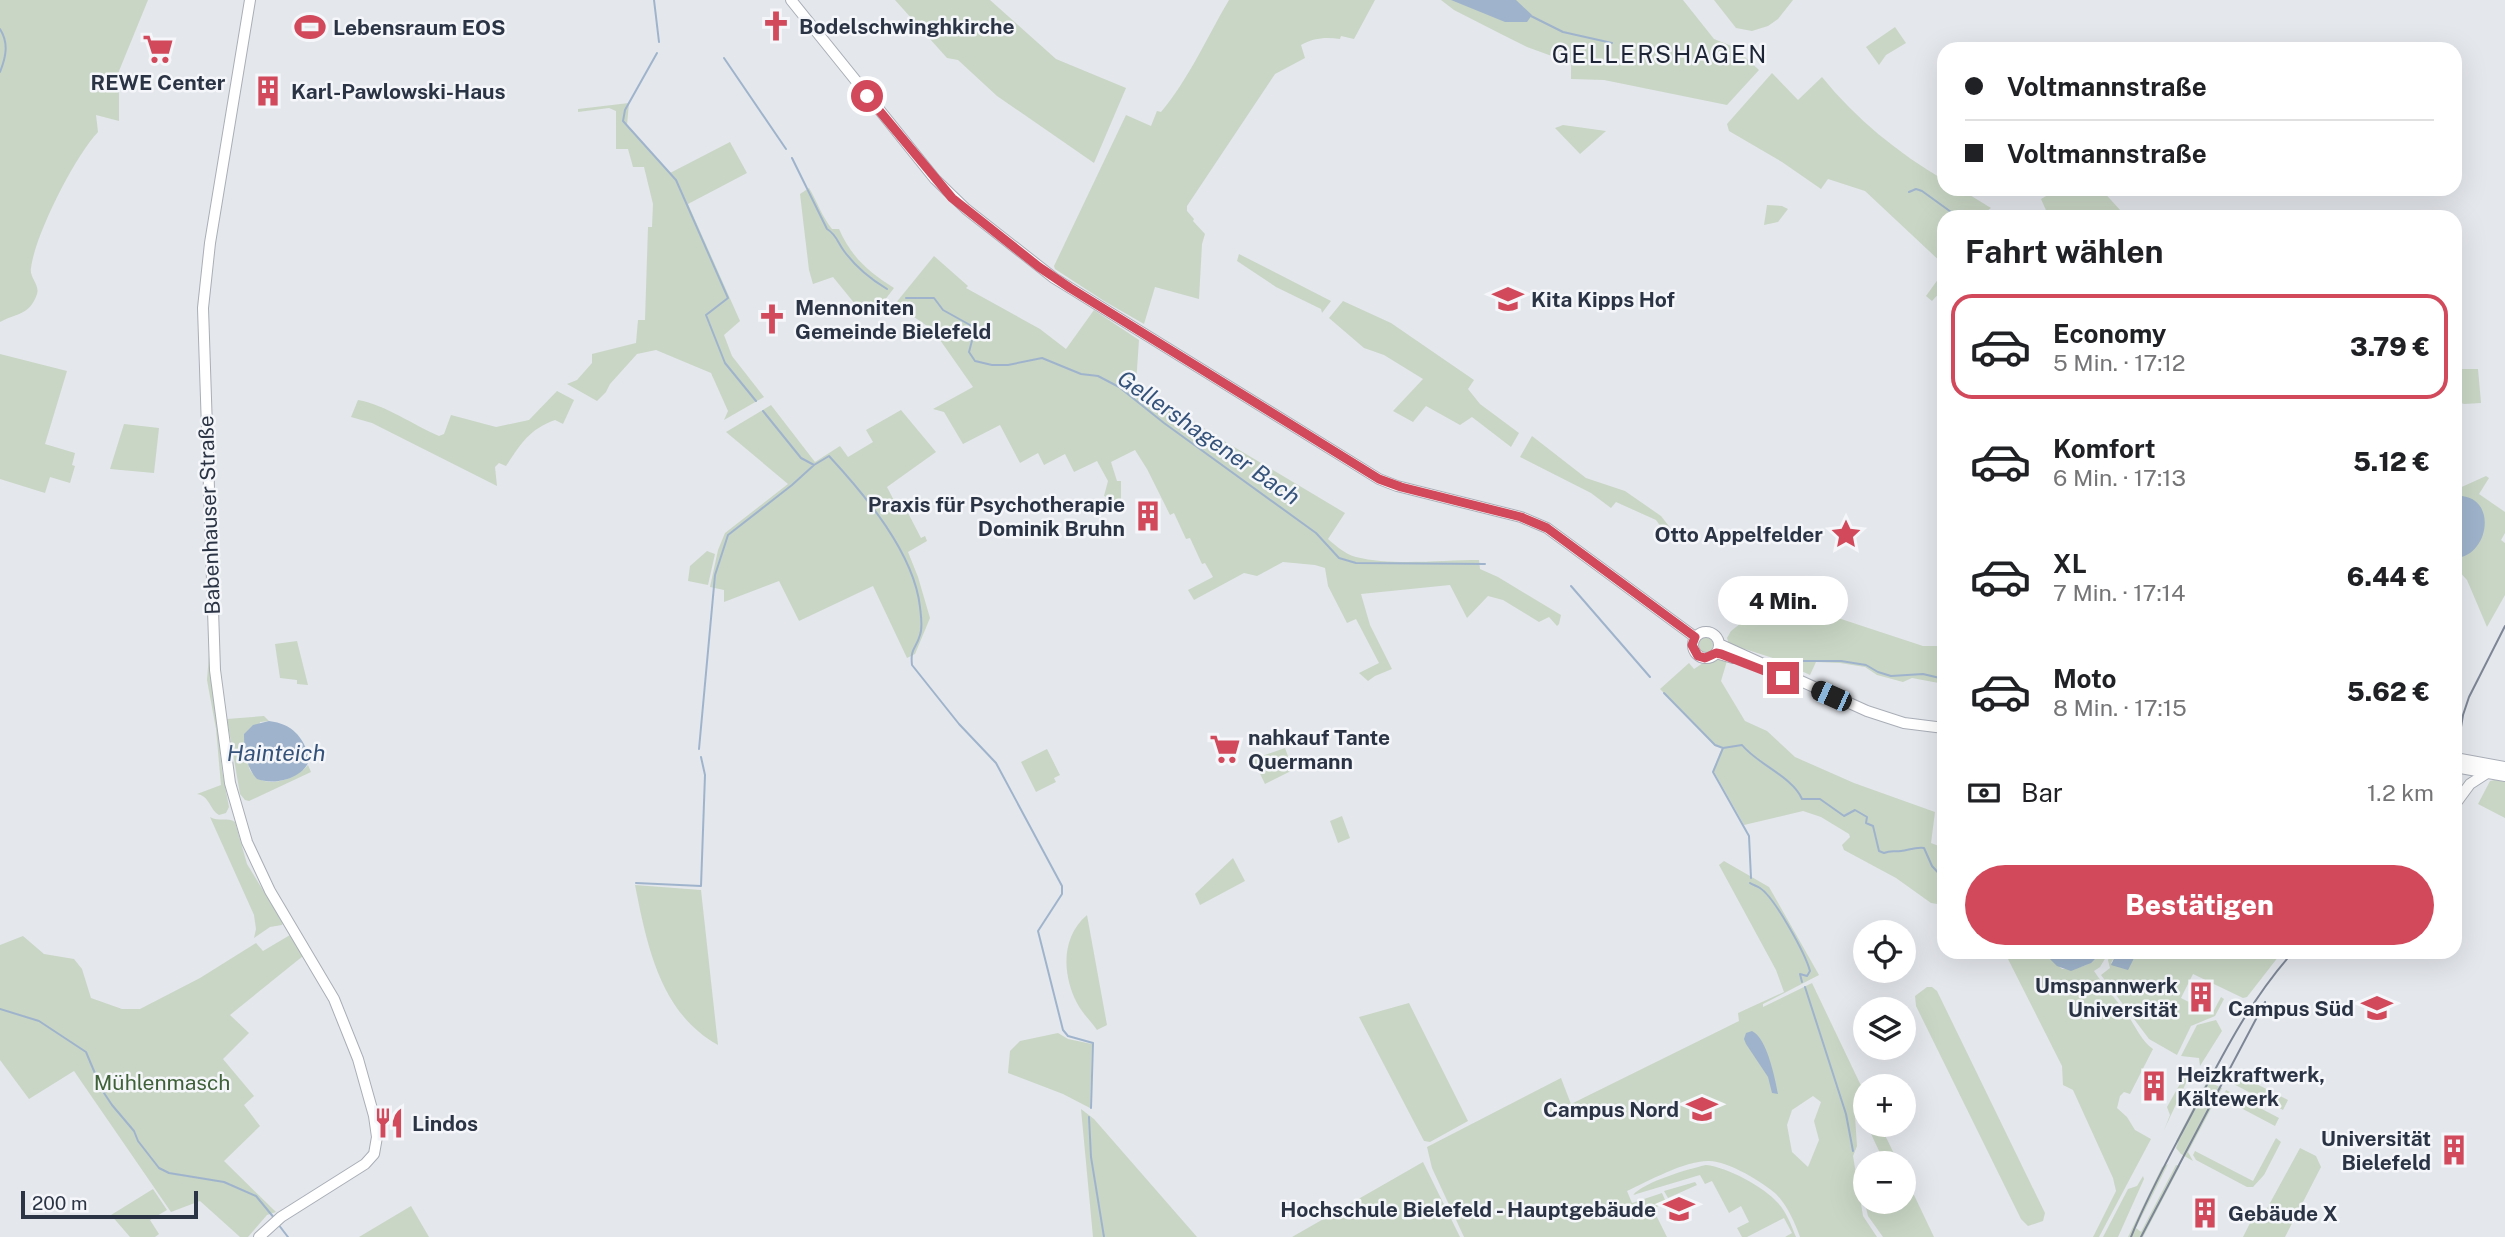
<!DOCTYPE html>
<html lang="de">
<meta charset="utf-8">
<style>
:root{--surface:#fff;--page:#f2f2f2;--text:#202124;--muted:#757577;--line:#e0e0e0;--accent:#d1495b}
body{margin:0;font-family:"Public Sans",sans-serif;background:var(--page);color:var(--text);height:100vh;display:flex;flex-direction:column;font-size:26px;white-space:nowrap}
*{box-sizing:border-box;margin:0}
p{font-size:23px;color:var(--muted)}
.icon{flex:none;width:38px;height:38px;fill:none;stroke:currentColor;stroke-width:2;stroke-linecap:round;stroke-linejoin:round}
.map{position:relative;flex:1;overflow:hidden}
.panel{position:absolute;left:1937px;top:210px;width:525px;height:749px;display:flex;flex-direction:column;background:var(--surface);border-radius:21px;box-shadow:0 7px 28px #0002}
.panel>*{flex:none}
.top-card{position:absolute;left:1937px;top:42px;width:525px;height:154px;border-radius:21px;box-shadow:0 7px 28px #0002;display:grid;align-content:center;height:154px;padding:0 28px;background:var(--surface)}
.controls{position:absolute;left:1853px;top:920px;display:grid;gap:14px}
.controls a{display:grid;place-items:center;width:63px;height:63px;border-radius:50%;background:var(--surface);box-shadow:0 7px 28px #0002;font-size:35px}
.scale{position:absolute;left:21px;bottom:18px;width:177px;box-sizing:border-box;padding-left:7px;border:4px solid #2b3445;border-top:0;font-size:19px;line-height:24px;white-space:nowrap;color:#2b3445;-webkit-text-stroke:5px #f4f6f9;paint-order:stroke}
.end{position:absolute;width:32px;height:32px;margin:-16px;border:9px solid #d1495b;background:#fff;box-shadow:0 0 0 4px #fff}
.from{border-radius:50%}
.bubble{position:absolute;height:49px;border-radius:24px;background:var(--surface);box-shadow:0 7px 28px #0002;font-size:23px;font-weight:800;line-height:49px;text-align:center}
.car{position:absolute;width:21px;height:42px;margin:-21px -10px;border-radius:9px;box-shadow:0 0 5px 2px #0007;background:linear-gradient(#222 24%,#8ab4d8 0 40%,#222 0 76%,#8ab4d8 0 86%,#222 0)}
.top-card b{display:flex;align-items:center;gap:24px;height:66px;font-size:26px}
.top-card b+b{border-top:2px solid var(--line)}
.top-card i{width:18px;height:18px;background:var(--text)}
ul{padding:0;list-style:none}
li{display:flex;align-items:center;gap:21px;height:105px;margin:0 14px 10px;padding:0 14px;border:4px solid transparent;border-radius:21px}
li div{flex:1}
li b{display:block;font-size:26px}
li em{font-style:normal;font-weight:800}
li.selected{border-color:var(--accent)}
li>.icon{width:63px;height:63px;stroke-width:1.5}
h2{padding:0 28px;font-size:32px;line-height:84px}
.pay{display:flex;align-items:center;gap:18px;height:77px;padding:0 28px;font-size:26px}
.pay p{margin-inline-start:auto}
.primary-button{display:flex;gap:14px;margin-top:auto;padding:14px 28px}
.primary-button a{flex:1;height:80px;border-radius:42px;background:var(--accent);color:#fff;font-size:28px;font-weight:800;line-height:80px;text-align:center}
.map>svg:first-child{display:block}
</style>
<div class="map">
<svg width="2505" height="1237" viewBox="0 0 2505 1237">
<rect width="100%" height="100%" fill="#e4e7ec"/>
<path fill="#c9d6c5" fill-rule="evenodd" d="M0 0H148L119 71V121L96 115 98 132C75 156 35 235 31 268 29 277 40 285 37 294 30 315 17 313 0 322Z
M895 0H990L1056 59 1126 88 1094 163 997 96 958 60 947 58Z
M1229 0H1375L1354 39 1341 36 1340 39C1325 37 1314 38 1301 45L1305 58 1275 74 1187 206V211L1194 219 1193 221 1205 234 1202 244 1199 299 1155 287 1144 324 1104 301 1055 269 1054 266 1126 115 1151 126 1157 111 1161 112C1189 79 1207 37 1229 0Z
M1441 0H1683L1714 39 1734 47 1759 70 1727 105 1604 80 1571 79V63L1527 47 1501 34 1454 10Z
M1714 0H1793L1778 19 1768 26 1752 31 1736 28Z
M1895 27 1906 43 1886 55 1879 65 1866 47Z
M1772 73 1798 100 1822 77C1856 119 1898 153 1944 180V189H1960L1991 208 1984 213 1988 217H1944V265L1865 191 1828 179 1821 189 1782 162 1729 131 1727 124Z
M629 103 627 125 670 173 730 142 747 173 688 204 740 321 724 335 732 356 764 397 724 420 728 411 711 373 656 350 637 354 610 384 606 392 597 401 567 384 577 380 592 363V354L636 343 638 320H645L648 227H652L653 204 644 167H633L628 149H616V111L609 108 578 112V109Z
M1563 125 1606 131 1580 154 1555 128Z
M809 188C817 201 822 217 832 229H839C851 257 869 272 894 288L881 305 855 304 833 277 813 284 809 270 800 194Z
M2058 189H2101L2120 210 2115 217H2049L2041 199Z
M1767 205 1782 206 1788 209 1778 222 1764 225Z
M1239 254 1331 301 1322 313 1321 309 1276 287 1237 261Z
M934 256 968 286 966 288 1040 329 1066 349 1094 310 1139 340 1136 384 1219 438 1345 513 1328 539C1336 546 1345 554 1356 557 1392 566 1441 560 1479 560L1480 569 1498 577 1561 615 1559 624 1557 626 1549 617 1539 622 1503 600 1488 596 1467 618 1450 585 1361 594 1370 625 1392 669 1375 676 1368 681 1359 673 1379 663 1356 619 1347 623 1328 586 1325 568 1315 565 1283 562 1257 576 1244 573 1194 600 1188 590 1213 577 1205 563 1202 564 1190 538 1186 539 1174 513 1170 515 1147 469 1135 450 1111 462 1117 481H1121V503L1104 496 1108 481 1097 461 1074 472 1065 454 1044 465 1038 453 1020 463 1000 425 963 444 944 412 933 409 973 387 933 330 895 304Z
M1944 271V288L1932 301 1926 296Z
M1343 301 1391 323 1474 380 1468 389 1480 404 1519 433 1511 447 1472 417 1460 425 1426 406 1413 422 1393 411 1423 379 1384 355 1364 348 1329 318Z
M0 354 67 371 45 444 75 453 72 465 75 466 70 483 50 477 45 493 0 479Z
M2455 369H2478L2481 403 2464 404 2455 401Z
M557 391 574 400 563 424 555 420C528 430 521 444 506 466L499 463 495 467 497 486 372 423 351 417 358 400C386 405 413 425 439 436L444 434 451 415 496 427 529 420Z
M771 405 815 462 840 446 848 457 873 442 866 430 901 410 936 452 887 487 901 514 907 511 921 538 925 536 927 541 908 552 918 577 930 618 915 654 907 658 873 586 799 621 779 581 724 602V590L710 587 718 550 725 533 788 484 726 432Z
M124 424 159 428 154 473 110 469Z
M1532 436 1586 478 1625 491 1661 516 1672 530 1666 534 1656 520 1616 502 1611 508 1591 493 1520 457Z
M2486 476 2489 478 2479 494 2505 512V533L2501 540 2505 543V595L2487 627 2467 580 2455 567V558H2462L2455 490Z
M707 551 715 554 708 585 688 581 690 566Z
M1780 592 1803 622 1820 615 1838 618 1923 646H1944V684L1912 678 1903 682 1877 675 1865 667 1840 663 1816 662 1810 675 1776 659 1729 644 1727 638 1731 631Z
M1697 645a8 8 0 1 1 16 0a8 8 0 1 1-16 0Z
M297 641 308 685 297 684V680L280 678 275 644Z
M209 654 222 770 229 807 226 813 219 815C209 809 210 796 197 794L221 785 216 729 207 680Z
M1719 659 1727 661 1721 681 1745 721 1767 731 1795 757 1854 783 1935 812 1931 843 1944 848V905L1931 903 1896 878 1844 850 1842 845 1850 837 1849 834 1821 817 1803 811 1744 825 1713 770 1722 748 1715 746 1660 689 1689 663 1694 669 1703 663Z
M264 716 269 721 260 722 249 768C261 792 294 781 308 765L311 772 249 801 245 800 240 794 227 719Z
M1285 748 1293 770 1265 784 1253 759Z
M1047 749 1060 775 1054 778 1056 782 1036 792 1021 762Z
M2495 780 2505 782V818L2478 804 2490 781Z
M1342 816 1350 838 1338 843 1330 821Z
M210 817C218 822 228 817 235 822L247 864 283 923 282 925 270 927 254 938 256 929 254 915Z
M1233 858 1245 881 1200 905 1195 894Z
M1724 861 1769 887 1819 975 1763 1004V1007L1812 983 1865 1094V1123L1854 1102 1857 1146 1853 1156 1863 1216 1877 1237H1800C1795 1223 1787 1205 1776 1194 1763 1182 1726 1160 1708 1161 1684 1161 1649 1181 1627 1191L1632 1203 1662 1193 1666 1202 1653 1209 1667 1237H1464L1432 1168 1427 1147 1561 1078 1571 1104 1739 1021 1738 1013 1784 992 1776 970 1719 865ZM1813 1096 1821 1102 1814 1121 1819 1140 1808 1167 1792 1152 1787 1125 1792 1110Z
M635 885 701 890 718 1045C660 1013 647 945 635 885Z
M1087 915 1107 1025 1097 1030C1091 1021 1082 1013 1077 1003 1062 974 1061 937 1087 915Z
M290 935 303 956 230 1015 249 1033 223 1059 254 1096 244 1105 260 1126 224 1161 276 1212 267 1215 248 1237H240L200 1201 171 1212 74 1071 29 1099 0 1060V945L23 936 44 954 74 959 82 969 91 998 122 1009H140L200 978 256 943 263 951Z
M2001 952H2043L2062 969C2080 969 2090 966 2102 952H2109L2100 967 2094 971C2104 986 2115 998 2125 1012 2135 1024 2140 1040 2153 1049L2130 1094 2124 1092 2120 1096 2117 1108 2127 1117 2135 1130 2151 1139 2099 1237H2093L2116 1191 2113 1178 2073 1090 2063 1085 2062 1066 2007 957Z
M2112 952H2117L2111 963 2135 956 2130 952H2282L2247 997 2243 998 2193 974 2181 998 2212 1014 2221 997 2224 999 2215 1016 2191 1026 2177 1055 2149 1039 2101 975 2110 968 2108 960Z
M1927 987H1932L1937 991 2045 1213 2043 1221 2028 1226 2021 1219 1916 1006 1915 996Z
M1409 1003 1468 1121 1430 1142 1424 1141 1359 1017Z
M2216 1020 2222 1031 2200 1066 2199 1058 2181 1056 2197 1025Z
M1058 1033 1068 1039 1092 1044 1090 1108 1063 1094 1008 1073 1010 1051 1020 1041Z
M2189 1068 2192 1070 2164 1130 2170 1115 2167 1107Z
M2231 1071 2288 1100 2283 1110 2226 1080Z
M2207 1081 2222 1088 2188 1152 2193 1161 2181 1154 2176 1148 2178 1142 2176 1141Z
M2226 1090 2279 1118 2275 1126 2222 1098Z
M1081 1109 1094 1119 1197 1237H1093Z
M1867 1125H1880L1899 1164H1885Z
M2276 1138 2281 1142 2264 1175 2253 1187H2247L2196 1160 2193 1155 2195 1151 2253 1181Z
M2300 1148 2316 1156 2321 1167 2285 1237H2243L2256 1211 2264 1214Z
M1423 1162 1460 1237H1292Z
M2168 1164 2136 1228 2141 1232 2176 1165 2180 1166 2143 1237H2128L2162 1167Z
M1706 1165C1727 1167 1764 1187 1778 1203 1787 1213 1791 1225 1796 1237H1785L1792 1233 1784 1218 1747 1237H1742L1737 1228 1749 1222 1741 1206 1729 1213 1712 1181 1705 1184 1700 1175 1633 1195C1644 1182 1688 1169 1706 1165Z
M1904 1174 1934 1237H1883L1868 1216 1861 1186 1865 1183 1866 1202H1904Z
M2143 1176 2144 1179 2118 1237H2103L2128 1189 2137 1186Z
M1695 1182 1697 1185 1668 1198 1664 1191Z
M153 1189 167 1210 150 1220 159 1234 155 1237H130L111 1215Z
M411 1206 429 1237H359Z"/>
<path fill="#9fb4cc" d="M1451 0H1516L1532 15 1527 22H1505Z
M2462 496C2498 500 2488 557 2455 558V530L2458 528 2455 524V501Z
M269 721C293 724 302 736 310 758 305 778 275 786 257 779 246 768 244 748 244 734L253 725Z
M2043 952H2102L2091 963 2071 971 2057 966Z
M2117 952H2130L2135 956 2128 970 2111 965Z
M1752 1031C1767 1038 1775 1078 1778 1094L1772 1093 1768 1077 1746 1044 1744 1039 1746 1033Z"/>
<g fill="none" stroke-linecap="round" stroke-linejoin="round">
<path stroke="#9fb4cc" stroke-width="2" d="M654 0 659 42
M1531 16 1563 32 1612 43
M0 29C9 43 6 57 0 72
M657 53 625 110 623 121 676 180 728 298 706 315 725 363 756 401
M724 58 786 149
M792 158 827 229C836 234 838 243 844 251 855 266 872 280 887 289
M1909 192 1916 189 1922 191 1958 217
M906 298H934L943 310 970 325 974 333 969 352 975 361 992 365H1008L1042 358 1081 374 1098 376 1119 387 1164 423 1316 533 1339 558 1356 563 1485 564
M763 411 801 458 814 465 829 456C865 495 914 553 920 607 921 616 923 627 920 635 916 649 910 648 912 665L959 724 996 763 1062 886V894L1038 931 1063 1030 1068 1036 1093 1043 1091 1108
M1571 586 1650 677
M1801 661H1841L1866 665 1878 672 1891 676 1923 674 1944 679
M1664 693 1715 745 1723 748 1713 772 1749 836 1751 878
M1723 748 1742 745C1757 764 1793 777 1802 799H1820L1844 816 1855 810 1867 817 1866 823 1873 826 1879 851 1884 853C1891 850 1894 852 1901 851 1909 850 1915 847 1924 848L1932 866 1944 879
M699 749 715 575 728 535 792 485 814 465
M636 883 701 886 705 775 701 757
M1750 883C1753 885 1757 886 1760 888 1775 898 1805 953 1810 971L1807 976 1800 974 1802 982
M1805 987 1846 1114 1853 1151
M0 1009 39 1021 86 1052 102 1090 112 1105 134 1131 138 1141 159 1168 169 1173 224 1182 256 1196 275 1219
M1089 1117 1091 1157 1104 1237
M278 1224 288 1237"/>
<g stroke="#a9aeb7" stroke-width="12">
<path id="secondary" d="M250 0 210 243 203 308 215 670 230 783 247 842 270 891 334 999 358 1059 374 1116 377 1137 374 1154 365 1164 281 1217 259 1237
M791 0 935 179 966 209 1054 278 1379 479 1397 486 1521 517 1547 528 1695 637
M1693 645a13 13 0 1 1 26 0a13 13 0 1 1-26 0Z
M1719 644 1867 711 1904 723 1944 728
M1716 653 1733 658
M2455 758 2505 767
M2455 767 2505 776
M2456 803 2470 784 2487 773"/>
</g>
<use href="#secondary" stroke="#fff" stroke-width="10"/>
<path stroke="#7d8696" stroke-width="2" d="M2455 763 2463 715 2469 697 2505 626
M2131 1237C2147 1197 2168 1159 2188 1121 2219 1062 2248 1002 2293 952
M2141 1237 2265 1002"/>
</g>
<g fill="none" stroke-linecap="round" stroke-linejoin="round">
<path stroke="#d1495b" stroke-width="9" d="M867 96 952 198 1039 267 1070 288 1379 479 1401 487 1521 517 1547 528 1695 637 1692 645 1698 656 1705 658 1716 653 1721 654 1783 678"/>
</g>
<defs>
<g id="church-bare" transform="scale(2.415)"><path d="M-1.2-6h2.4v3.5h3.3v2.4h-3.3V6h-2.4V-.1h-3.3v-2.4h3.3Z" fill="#d1495b" stroke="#f4f6f9" stroke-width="2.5" paint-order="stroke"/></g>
<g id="stadium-bare" transform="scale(2.415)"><path d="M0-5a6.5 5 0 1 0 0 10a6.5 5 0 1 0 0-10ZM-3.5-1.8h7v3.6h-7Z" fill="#d1495b" stroke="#f4f6f9" stroke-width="2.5" paint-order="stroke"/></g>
<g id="supermarket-bare" transform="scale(2.415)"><path d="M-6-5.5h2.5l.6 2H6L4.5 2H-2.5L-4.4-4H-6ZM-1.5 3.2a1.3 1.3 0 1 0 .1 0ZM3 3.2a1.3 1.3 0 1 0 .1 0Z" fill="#d1495b" stroke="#f4f6f9" stroke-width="2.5" paint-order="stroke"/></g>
<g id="building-bare" transform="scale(2.415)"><path d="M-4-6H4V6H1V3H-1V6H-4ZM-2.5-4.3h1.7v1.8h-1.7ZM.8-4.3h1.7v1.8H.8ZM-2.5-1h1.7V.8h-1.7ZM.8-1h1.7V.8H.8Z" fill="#d1495b" stroke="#f4f6f9" stroke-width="2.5" paint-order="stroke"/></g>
<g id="school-bare" transform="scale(2.415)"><path d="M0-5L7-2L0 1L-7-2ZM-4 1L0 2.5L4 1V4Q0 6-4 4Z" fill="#d1495b" stroke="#f4f6f9" stroke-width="2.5" paint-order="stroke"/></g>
<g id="sight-bare" transform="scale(2.415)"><path d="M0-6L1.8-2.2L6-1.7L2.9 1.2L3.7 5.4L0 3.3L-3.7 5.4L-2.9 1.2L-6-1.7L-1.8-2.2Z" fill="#d1495b" stroke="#f4f6f9" stroke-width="2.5" paint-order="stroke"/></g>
<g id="university-bare" transform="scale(2.415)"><path d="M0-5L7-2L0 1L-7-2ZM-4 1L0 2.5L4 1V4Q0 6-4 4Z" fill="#d1495b" stroke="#f4f6f9" stroke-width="2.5" paint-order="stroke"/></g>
<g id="restaurant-bare" transform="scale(2.415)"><path d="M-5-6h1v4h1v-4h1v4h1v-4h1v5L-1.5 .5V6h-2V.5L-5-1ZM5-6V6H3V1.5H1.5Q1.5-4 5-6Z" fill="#d1495b" stroke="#f4f6f9" stroke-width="2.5" paint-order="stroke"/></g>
</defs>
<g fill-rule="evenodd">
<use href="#church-bare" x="776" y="26"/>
<use href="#stadium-bare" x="310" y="27"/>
<use href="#supermarket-bare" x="158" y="49"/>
<use href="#building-bare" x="268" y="91"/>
<use href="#school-bare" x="1508" y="299"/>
<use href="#church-bare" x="772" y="319"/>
<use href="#building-bare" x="1148" y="516"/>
<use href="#sight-bare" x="1846" y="534"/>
<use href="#supermarket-bare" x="1225" y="749"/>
<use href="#building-bare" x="2201" y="997"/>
<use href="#university-bare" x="2377" y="1008"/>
<use href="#building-bare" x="2154" y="1086"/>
<use href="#university-bare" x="1702" y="1109"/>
<use href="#restaurant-bare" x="389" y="1123"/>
<use href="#building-bare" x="2454" y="1150"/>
<use href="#university-bare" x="1679" y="1209"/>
<use href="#building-bare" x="2205" y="1213"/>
</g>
<g text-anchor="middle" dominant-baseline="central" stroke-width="5" stroke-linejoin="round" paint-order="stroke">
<g font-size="21" font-weight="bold" fill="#2b3445" stroke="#f4f6f9" text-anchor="start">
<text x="799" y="26">Bodelschwinghkirche</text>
<text x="333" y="27">Lebensraum EOS</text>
<text x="158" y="82" text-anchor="middle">REWE Center</text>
<text x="291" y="91">Karl-Pawlowski-Haus</text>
<text x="1531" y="299">Kita Kipps Hof</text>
<text x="795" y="307">Mennoniten<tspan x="795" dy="24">Gemeinde Bielefeld</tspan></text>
<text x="1125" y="504" text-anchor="end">Praxis für Psychotherapie<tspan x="1125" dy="24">Dominik Bruhn</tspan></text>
<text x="1823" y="534" text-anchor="end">Otto Appelfelder</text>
<text x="1248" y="737">nahkauf Tante<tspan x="1248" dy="24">Quermann</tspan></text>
<text x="2178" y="985" text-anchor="end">Umspannwerk<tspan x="2178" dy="24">Universität</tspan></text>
<text x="2354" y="1008" text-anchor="end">Campus Süd</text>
<text x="2177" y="1074">Heizkraftwerk,<tspan x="2177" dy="24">Kältewerk</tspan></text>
<text x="1679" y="1109" text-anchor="end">Campus Nord</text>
<text x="412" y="1123">Lindos</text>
<text x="2431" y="1138" text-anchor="end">Universität<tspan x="2431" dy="24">Bielefeld</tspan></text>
<text x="1656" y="1209" text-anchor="end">Hochschule Bielefeld - Hauptgebäude</text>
<text x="2228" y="1213">Gebäude X</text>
</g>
<g font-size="21" fill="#2b3445" stroke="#f4f6f9">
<text transform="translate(209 515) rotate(-92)">Babenhauser Straße</text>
</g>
<g font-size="21" fill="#3f6138" stroke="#f4f6f9">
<text x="162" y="1082">Mühlenmasch</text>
</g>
<g font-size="23" font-style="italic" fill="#34527a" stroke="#f4f6f9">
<text transform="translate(1209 437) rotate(35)">Gellershagener Bach</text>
<text x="276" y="752">Hainteich</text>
</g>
<g font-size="24" letter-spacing="2" fill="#1d2536" stroke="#f4f6f9">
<text x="1660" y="54">GELLERSHAGEN</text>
</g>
</g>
</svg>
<div class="controls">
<a><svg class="icon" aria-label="locate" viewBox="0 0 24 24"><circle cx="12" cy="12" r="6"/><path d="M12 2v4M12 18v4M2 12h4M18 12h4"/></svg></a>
<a><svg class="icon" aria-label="layers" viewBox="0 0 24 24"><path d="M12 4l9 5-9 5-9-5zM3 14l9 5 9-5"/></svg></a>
<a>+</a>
<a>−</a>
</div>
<div class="scale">200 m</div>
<i class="end from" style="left:867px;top:96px"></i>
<i class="end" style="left:1783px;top:678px"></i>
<div class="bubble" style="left:1718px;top:576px;width:130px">4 Min.</div>
<i class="car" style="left:1831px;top:696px;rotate:294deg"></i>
<div class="top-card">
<b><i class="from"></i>Voltmannstraße</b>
<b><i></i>Voltmannstraße</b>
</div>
<section class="panel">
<h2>Fahrt wählen</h2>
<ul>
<li class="selected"><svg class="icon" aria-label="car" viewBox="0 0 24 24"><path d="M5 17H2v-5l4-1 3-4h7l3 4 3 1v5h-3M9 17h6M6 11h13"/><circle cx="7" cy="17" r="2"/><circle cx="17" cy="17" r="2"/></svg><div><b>Economy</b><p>5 Min. · 17:12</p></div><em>3.79 €</em></li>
<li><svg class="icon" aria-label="car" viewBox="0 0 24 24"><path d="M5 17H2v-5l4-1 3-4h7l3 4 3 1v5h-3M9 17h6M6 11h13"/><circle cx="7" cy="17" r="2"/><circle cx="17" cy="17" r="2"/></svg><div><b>Komfort</b><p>6 Min. · 17:13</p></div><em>5.12 €</em></li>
<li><svg class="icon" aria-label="car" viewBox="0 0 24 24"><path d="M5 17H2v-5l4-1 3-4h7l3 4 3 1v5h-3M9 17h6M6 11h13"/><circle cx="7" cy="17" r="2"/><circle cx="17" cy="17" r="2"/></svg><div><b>XL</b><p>7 Min. · 17:14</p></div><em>6.44 €</em></li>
<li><svg class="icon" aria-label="car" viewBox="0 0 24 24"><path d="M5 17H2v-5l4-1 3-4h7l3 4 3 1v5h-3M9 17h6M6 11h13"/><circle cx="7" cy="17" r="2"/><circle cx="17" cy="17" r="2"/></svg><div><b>Moto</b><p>8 Min. · 17:15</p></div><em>5.62 €</em></li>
</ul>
<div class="pay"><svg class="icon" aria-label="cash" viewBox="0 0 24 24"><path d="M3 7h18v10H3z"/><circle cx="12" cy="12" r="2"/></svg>Bar<p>1.2 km</p></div>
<div class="primary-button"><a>Bestätigen</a></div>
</section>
</div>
